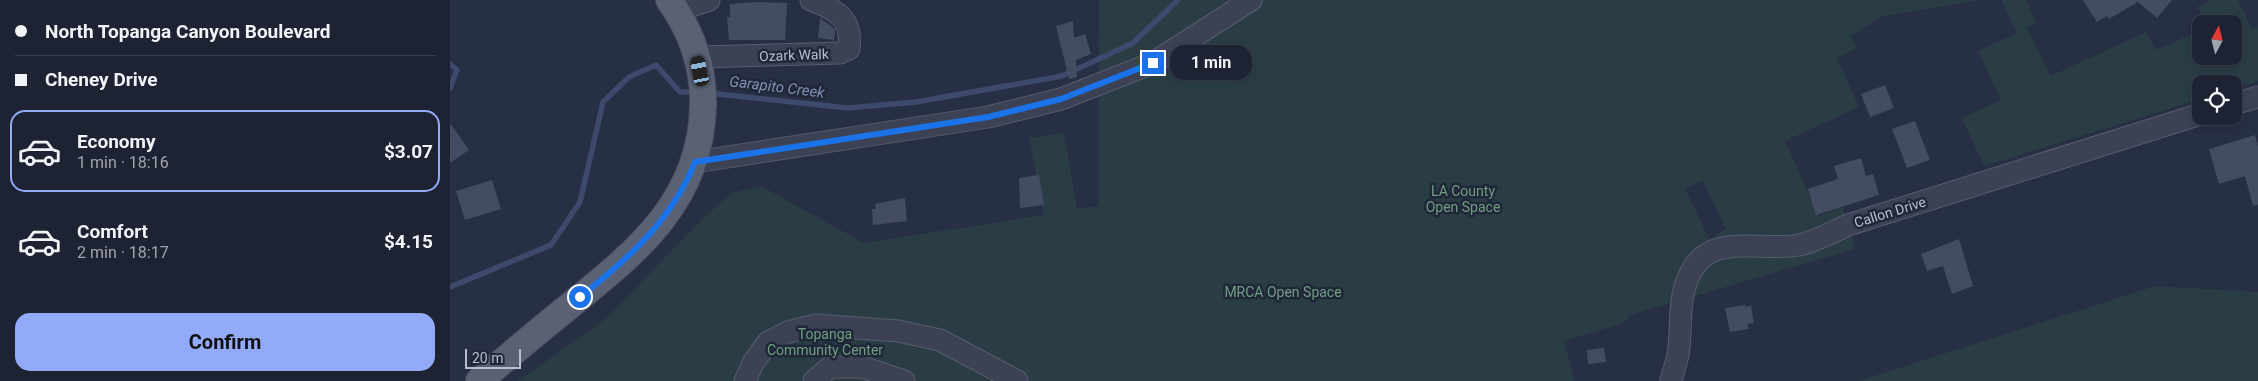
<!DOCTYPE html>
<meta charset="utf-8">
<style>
:root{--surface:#1d2333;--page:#2a2f3f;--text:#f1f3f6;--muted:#a0a4ac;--line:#3b404e;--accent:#93aaf9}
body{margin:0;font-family:Roboto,sans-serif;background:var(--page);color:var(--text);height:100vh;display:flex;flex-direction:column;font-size:19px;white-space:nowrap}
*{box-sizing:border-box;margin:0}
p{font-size:16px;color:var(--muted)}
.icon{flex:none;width:28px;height:28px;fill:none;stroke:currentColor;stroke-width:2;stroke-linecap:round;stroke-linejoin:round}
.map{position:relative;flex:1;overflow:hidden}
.side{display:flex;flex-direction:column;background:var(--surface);width:450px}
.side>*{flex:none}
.hud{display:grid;align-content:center;height:110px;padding:0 15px;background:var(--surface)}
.needle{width:32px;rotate:7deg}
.tools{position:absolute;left:1742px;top:15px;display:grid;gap:10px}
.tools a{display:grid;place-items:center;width:50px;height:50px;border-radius:10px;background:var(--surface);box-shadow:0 2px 8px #0003,0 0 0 1px var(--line);font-size:25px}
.scale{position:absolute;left:15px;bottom:12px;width:56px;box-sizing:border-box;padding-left:5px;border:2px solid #b9becd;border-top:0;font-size:14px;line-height:18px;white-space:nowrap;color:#b9becd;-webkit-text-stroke:4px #202739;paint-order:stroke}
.end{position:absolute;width:22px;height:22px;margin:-11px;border:6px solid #1a73e8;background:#fff;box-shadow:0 0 0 2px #fff}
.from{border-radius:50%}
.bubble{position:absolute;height:35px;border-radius:15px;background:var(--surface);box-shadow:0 2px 8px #0003,0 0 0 1px var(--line);font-size:16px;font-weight:700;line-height:35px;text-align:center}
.car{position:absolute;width:15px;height:30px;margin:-15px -8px;border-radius:6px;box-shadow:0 0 4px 1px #0007;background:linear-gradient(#222 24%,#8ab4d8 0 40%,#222 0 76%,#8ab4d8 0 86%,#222 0)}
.hud b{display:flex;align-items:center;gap:18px;height:48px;font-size:19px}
.hud b+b{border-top:1px solid var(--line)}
.hud i{width:12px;height:12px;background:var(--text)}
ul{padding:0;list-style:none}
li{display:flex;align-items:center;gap:15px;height:82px;margin:0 10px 8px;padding:0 5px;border:2px solid transparent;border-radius:15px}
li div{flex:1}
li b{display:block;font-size:19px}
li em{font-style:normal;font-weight:700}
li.selected{border-color:var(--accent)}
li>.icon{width:45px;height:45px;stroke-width:1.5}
.action{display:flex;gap:10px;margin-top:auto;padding:10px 15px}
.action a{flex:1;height:58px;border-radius:15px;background:var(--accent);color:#111;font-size:20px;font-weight:700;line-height:58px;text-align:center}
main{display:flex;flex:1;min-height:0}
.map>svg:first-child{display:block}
</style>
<main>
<section class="side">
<div class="hud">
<b><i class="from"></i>North Topanga Canyon Boulevard</b>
<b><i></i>Cheney Drive</b>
</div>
<ul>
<li class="selected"><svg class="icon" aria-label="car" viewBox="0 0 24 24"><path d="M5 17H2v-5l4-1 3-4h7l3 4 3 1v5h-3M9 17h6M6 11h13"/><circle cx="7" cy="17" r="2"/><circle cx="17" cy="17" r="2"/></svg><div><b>Economy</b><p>1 min · 18:16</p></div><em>$3.07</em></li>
<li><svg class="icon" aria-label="car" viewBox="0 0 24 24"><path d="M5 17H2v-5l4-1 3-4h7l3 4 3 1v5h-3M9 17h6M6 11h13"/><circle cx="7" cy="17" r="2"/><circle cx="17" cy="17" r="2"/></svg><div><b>Comfort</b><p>2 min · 18:17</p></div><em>$4.15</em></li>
</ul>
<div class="action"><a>Confirm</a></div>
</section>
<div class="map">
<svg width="1808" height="381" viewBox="0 0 1808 381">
<rect width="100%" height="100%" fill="#272f44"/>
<path fill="#2a3d45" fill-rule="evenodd" d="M649 0H1530L1433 16 1401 36 1407 48 1387 58 1409 107 1335 141 1369 216 1393 207 1405 249 1180 315 1174 323 1114 341 1124 381H68L157 318 252 219 282 193 311 186 414 243 594 215 579 138 614 133 627 209 648 206ZM1253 181 1276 229 1259 239 1235 188Z
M1551 0H1576L1586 23 1577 28 1601 76 1696 32 1706 50 1751 30V56H1784V24H1755L1748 6 1762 0H1788L1802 29 1808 27V81L1784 89V84H1751V99L1534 166 1512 118 1551 100 1528 51 1567 33Z
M1706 286 1808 292V381H1408Z"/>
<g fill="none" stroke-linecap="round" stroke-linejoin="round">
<path stroke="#3e4a6d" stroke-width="5.5" d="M0 64 7 70 0 88
M259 93 398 108 466 102 612 76 683 43 728 0
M0 287 101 245 130 202 153 102 179 77 206 65 230 92H247"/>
</g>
<path fill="#444c64" d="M1633 0H1722L1707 18 1688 2 1659 19 1657 16 1647 22Z
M306 2 337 3 335 40H279L277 17H280V4Z
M370 18 385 29 384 40 368 38Z
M623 21 624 38 635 34 641 54 626 60 627 77 619 79 606 26Z
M1435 85 1444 108 1420 117 1411 94Z
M1465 121 1480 160 1457 168 1442 129Z
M0 123 19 150 0 163Z
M1805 135 1808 146V205L1803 206 1795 176 1769 184 1759 149Z
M1411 158 1416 176 1423 174 1429 195 1366 215 1358 189 1388 179 1384 166Z
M589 175 594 205 570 208 569 178Z
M42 180 51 209 15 220 6 191Z
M455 198 457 221 423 225 422 209H426L425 204Z
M1509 239 1523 286 1502 294 1493 266 1477 271 1471 254Z
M1295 305V307L1301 306 1304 323 1297 324 1299 329 1280 332 1275 308Z
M1154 348 1156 362 1138 364 1137 350Z"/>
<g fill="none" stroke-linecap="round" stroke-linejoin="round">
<g stroke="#575d6e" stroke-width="23">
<path id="minor" d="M227 11 259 0
M248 57 390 53 399 49C403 19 387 10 361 0
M1784 104 1808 97
M245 162 538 117 611 99 703 63 801 0
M295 381 303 363 318 342 338 332 366 325 448 331 490 340 567 381
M364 381 380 367H412L454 381
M1221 381C1223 372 1226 364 1228 355 1232 333 1228 309 1235 287 1252 227 1305 253 1349 245 1366 241 1383 232 1398 225L1751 114"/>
</g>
<g stroke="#464b5d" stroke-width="28">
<path id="major" d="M29 381C58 357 87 332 117 308 185 253 251 202 253 106 254 66 242 32 219 0"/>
</g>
<use href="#minor" stroke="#3c4253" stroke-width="21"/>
<use href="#major" stroke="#5a6173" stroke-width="26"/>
</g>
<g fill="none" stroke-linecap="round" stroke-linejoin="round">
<path stroke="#1a73e8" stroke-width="6" d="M130 297C178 259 222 220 245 162L538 117 611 99 703 63"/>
</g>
<g text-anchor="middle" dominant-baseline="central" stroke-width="5" stroke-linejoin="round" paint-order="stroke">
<g font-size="14" fill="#b9becd" stroke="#202739">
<text transform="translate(344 55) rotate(-2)">Ozark Walk</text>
<text transform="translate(1440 212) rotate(-17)">Callon Drive</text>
</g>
<g font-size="14" fill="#719e82" stroke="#202739">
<text x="1013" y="191">LA County<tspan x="1013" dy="16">Open Space</tspan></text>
<text x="833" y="292">MRCA Open Space</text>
<text x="375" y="334">Topanga<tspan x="375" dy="16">Community Center</tspan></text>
</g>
<g font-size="15" font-style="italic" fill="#818eb3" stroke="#202739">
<text transform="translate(327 87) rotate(7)">Garapito Creek</text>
</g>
</g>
</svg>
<div class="tools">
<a><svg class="needle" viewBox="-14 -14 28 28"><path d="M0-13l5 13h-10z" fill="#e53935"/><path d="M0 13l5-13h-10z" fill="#a0a4ac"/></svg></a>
<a><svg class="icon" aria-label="locate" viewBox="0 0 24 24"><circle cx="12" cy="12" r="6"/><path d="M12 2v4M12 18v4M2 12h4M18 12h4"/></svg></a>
</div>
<div class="scale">20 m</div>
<i class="end from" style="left:130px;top:297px"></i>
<i class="end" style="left:703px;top:63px"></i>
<div class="bubble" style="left:720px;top:45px;width:82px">1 min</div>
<i class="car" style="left:250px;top:71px;rotate:349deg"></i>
</div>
</main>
